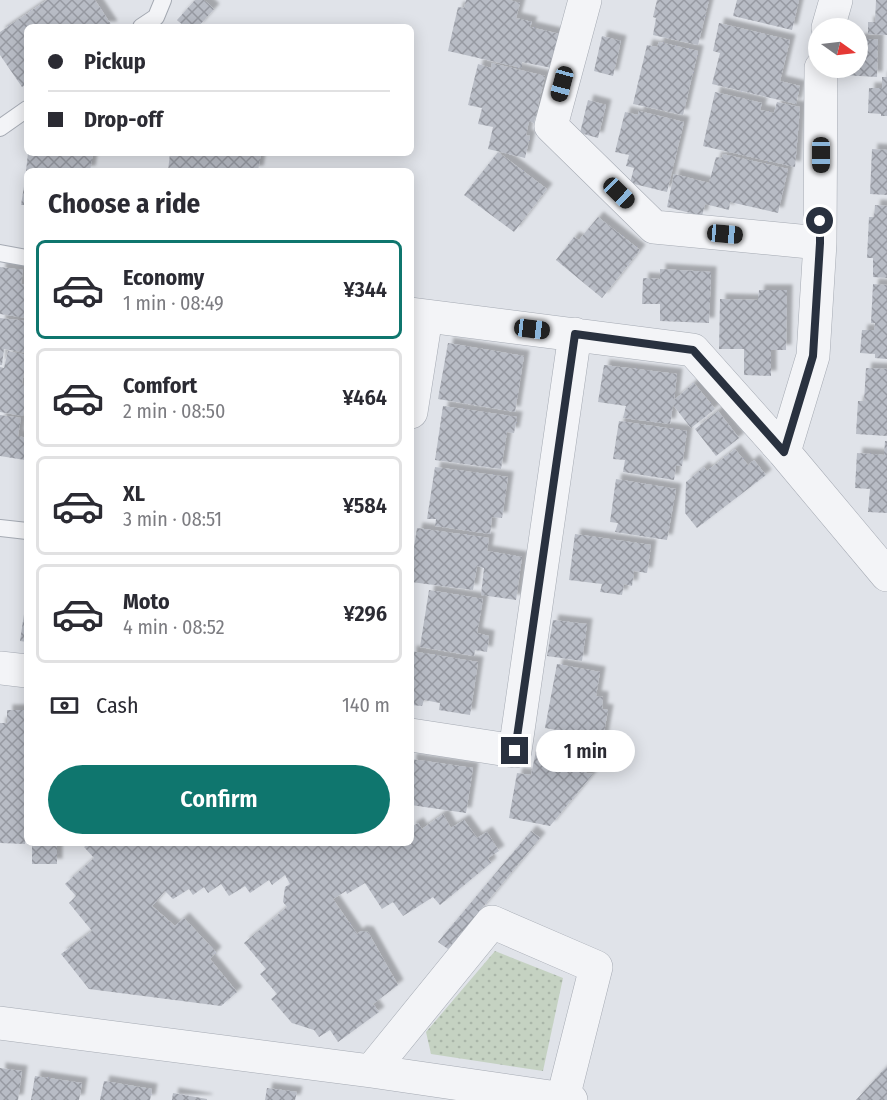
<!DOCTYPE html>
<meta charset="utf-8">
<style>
:root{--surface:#fff;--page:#f7f7f7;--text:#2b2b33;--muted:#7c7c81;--line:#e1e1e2;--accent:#0f766e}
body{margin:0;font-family:"Fira Sans Condensed",sans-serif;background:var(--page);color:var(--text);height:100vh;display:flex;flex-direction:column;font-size:22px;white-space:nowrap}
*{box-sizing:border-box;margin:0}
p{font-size:20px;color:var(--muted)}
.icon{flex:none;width:33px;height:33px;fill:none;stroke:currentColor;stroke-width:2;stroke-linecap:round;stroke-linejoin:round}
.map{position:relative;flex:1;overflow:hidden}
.sheet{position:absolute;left:24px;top:168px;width:390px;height:678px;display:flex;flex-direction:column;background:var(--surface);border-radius:9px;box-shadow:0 3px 15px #0003}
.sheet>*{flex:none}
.guide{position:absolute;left:24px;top:24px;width:390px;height:132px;border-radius:9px;box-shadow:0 3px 15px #0003;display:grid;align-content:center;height:132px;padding:0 24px;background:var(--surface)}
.needle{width:39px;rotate:104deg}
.controls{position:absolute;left:808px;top:18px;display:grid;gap:12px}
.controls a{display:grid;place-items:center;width:60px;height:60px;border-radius:50%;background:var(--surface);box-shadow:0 3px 15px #0003;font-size:30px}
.end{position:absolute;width:27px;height:27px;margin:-14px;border:8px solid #29313f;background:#fff;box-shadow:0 0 0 3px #fff}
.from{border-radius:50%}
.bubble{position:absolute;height:42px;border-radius:21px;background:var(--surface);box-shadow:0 3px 15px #0003;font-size:20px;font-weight:600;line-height:42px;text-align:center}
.car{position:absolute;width:18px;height:36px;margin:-18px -9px;border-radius:8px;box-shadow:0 0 4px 2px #0007;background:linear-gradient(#222 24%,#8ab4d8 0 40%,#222 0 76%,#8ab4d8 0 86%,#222 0)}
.guide b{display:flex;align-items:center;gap:21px;height:57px;font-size:22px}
.guide b+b{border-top:2px solid var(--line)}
.guide i{width:15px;height:15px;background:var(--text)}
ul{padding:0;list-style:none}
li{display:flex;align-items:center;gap:18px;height:99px;margin:0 12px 9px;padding:0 12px;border:3px solid var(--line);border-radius:9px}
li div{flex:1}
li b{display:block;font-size:22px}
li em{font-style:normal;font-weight:600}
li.on{border-color:var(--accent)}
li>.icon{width:54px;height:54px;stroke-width:1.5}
h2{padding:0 24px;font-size:27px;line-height:72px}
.pay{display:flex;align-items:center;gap:15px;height:66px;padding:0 24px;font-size:22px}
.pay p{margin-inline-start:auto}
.primary-button{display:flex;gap:12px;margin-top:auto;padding:12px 24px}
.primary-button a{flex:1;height:69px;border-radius:36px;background:var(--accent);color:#fff;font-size:24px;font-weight:600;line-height:69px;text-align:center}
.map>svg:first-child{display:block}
</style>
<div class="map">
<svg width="887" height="1100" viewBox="0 0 887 1100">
<defs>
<pattern id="green-dots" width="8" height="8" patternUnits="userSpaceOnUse" patternTransform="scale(1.5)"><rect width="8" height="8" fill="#c5d2c2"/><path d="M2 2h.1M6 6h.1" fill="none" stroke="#a9b5a8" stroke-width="1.8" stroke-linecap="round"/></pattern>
<pattern id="building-cross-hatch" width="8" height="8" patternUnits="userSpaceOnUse" patternTransform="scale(1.5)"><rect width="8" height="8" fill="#b8bcc5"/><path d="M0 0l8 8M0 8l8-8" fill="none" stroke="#9699a1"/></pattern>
<filter id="shadow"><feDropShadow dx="5.5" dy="-5.5" stdDeviation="1.5" flood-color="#0004"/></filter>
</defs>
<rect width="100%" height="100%" fill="#e0e3e9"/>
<path fill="url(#green-dots)" d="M495 951 563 978 543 1071 431 1054 426 1032Z"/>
<path fill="url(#building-cross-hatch)" filter="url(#shadow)" d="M47 0H95L112 26 110 27H27V84L22 87 0 55V32Z
M195 0H204L214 9 198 27H185L177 20Z
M466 0H509L520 3 516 18 532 22 530 27 560 34 552 68 522 62V68L448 51 458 7 464 8Z
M657 0H709L698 45 653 35 656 18 653 17Z
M737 0H799L792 30 733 16Z
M876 0H887V35L868 34V22H875Z
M719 23 790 40 780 81 800 86 796 104 712 84 720 53 713 51Z
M602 36 621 41 613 76 594 71Z
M858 39H878L877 77 842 75V68H858Z
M659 42 698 51 683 115 633 104 647 45 657 47Z
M492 63 545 76 534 123 529 121 526 135 530 136 525 158 488 149 493 127 478 124 482 108 468 105 478 64 491 68Z
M882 77H887V116H881V114L868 113 869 88H882Z
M715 92 762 103 760 110 774 113 777 102 800 107 795 167 703 146Z
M588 100 606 105 598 138 580 133Z
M639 111 684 122 667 192 630 183 634 168 626 166 629 155 615 152 625 112 638 115Z
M872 149 887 150V195L870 194Z
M498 152 547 189 514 232 464 195Z
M28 153H93L90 171H26Z
M170 153H261L258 171H168Z
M723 154 788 169 778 213 730 202 729 210 705 204 702 216 667 207 674 174 709 183 716 157 722 158Z
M26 174H27V205H21Z
M875 205 887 206V278L873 277V258H867L869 217H874Z
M598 217 640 250 602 298 556 260 574 237 579 240Z
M0 267 23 270 21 284 27 285V318L0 314Z
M660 269 711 272 709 323 660 321V304H642L643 278 660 279Z
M873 284 887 285V359L875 358V354L860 353 862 330H874L875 323H871Z
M759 290H787L786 350H771V376L744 375V349H719L720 299 758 300Z
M0 318 27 321V353L4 349 2 365H0Z
M448 343 524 356 515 412 438 399Z
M8 351 27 355 22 384 27 385 23 416 0 412V367L4 368Z
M604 365 677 374 674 400 694 383 715 409 691 428 673 405 670 424 623 418 626 406 598 402Z
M866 368 887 369V436L856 434 858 401H864Z
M443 406 517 417 514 433 507 432 501 469 435 460Z
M718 411 739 438 716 456 695 429Z
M0 415 21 418 18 436 27 438 25 460 0 456Z
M619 421 687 431 682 466 676 465 674 480 623 472 625 460 613 459Z
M885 441H887V513L868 512 870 489 855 488 857 453 884 455Z
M735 449 748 465 754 460 766 475 697 528 685 513 686 482 704 467 707 471Z
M435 467 508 477 502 518 492 517 490 534 435 526 436 519H427Z
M616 479 676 489 667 540 615 532 618 523 610 522Z
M417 528 489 538 487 551 522 557 516 600 481 595 484 568 477 566 473 590 411 582V566Z
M575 534 651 545 647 573 634 571 632 586 624 584 622 595 600 592 602 584 569 580Z
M429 590 483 599 477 633 489 636 487 652 475 650 474 656 420 647Z
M26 601H27V642L20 641Z
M553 620 587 624 582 661 547 656Z
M411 651 478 662 470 715 439 710 440 703 424 700 422 706 411 705Z
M557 664 600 672 596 696 603 697 602 709 608 710 603 738 545 728Z
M7 710H27V807L25 844 0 843V723H7Z
M536 751 584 760 581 772 593 774 550 826 509 818 517 773 531 775Z
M411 759 473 768 466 813 411 805Z
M443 814 451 828 464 820 477 838 487 832 499 851 488 858 491 863 440 905 433 897 403 916 393 902 382 909 365 883 347 894 346 891 333 899 357 934 361 931 368 932 398 985 373 1004 379 1012 338 1042 330 1030 319 1037 314 1030 292 1023 271 999 277 994 260 974 266 969 244 943 287 907 283 902 285 887 290 884 285 875 272 885 269 880 250 893 245 886 229 896 221 884 208 893 204 887 193 895 189 889 173 899 165 891 152 906 175 926 184 918 216 952 210 959 237 992 221 1006 89 989 61 954 92 931 69 903 76 896 65 884 94 858 84 847 88 844V843H411V827L418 823 422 829Z
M531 831 540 838 448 949 438 942Z
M32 843H57V864H32Z
M886 1067 887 1068V1100H856Z
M0 1068 22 1071 18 1100H0Z
M35 1076 82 1083 79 1100H31Z
M104 1081 152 1089 150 1100H100Z
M267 1088 297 1092 295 1100H265Z
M173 1093 207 1099V1100H172Z"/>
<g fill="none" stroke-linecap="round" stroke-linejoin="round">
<g stroke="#a5aab3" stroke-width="18">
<path id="lane" d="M141 27 156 17 163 0
M0 128 27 109
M0 253 27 258
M0 528 27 531"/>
</g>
<g stroke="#a5aab3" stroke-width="34">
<path id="street" d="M585 0 551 126 654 227 820 243
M828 28 836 0
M411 314 693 350 784 452 887 575
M411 412 426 317
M784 452 813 356 820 243 821 68
M0 668 27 671
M411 735 515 751 575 334
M0 1023 371 1071 571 1100
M371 1071 492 922 596 967 563 1098"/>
</g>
<use href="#lane" stroke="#f3f4f7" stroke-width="16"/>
<use href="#street" stroke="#f3f4f7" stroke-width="33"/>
</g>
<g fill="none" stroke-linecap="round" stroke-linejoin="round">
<path stroke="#29313f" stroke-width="8" d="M515 751 575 334 693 350 784 452 813 356 820 243V221"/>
</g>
</svg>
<div class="controls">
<a><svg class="needle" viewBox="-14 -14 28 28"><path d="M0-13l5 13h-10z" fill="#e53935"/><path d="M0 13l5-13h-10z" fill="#7c7c81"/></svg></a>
</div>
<i class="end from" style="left:820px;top:221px"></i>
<i class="end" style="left:515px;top:751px"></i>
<div class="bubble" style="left:536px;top:730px;width:99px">1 min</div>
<i class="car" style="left:562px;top:84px;rotate:195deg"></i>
<i class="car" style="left:821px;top:155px;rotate:180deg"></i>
<i class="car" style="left:619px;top:193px;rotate:134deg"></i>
<i class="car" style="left:725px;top:234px;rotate:95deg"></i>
<i class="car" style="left:532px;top:329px;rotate:97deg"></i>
<div class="guide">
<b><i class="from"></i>Pickup</b>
<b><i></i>Drop-off</b>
</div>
<section class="sheet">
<h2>Choose a ride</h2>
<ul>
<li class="on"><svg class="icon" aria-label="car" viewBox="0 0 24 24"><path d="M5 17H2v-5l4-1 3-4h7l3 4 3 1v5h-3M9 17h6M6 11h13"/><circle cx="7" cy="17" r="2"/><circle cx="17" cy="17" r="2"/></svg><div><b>Economy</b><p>1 min · 08:49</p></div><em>¥344</em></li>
<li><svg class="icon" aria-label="car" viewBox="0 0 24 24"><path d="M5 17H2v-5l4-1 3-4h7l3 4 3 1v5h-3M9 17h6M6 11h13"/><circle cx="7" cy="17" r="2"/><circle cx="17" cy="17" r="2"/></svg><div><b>Comfort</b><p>2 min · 08:50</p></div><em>¥464</em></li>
<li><svg class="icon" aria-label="car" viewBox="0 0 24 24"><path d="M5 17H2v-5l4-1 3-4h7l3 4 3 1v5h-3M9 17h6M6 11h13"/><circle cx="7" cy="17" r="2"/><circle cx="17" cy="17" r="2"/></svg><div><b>XL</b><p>3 min · 08:51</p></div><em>¥584</em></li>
<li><svg class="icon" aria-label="car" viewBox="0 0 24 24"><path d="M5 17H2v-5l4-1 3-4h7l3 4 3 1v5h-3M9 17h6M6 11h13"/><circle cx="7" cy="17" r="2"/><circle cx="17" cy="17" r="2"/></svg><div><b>Moto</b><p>4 min · 08:52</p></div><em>¥296</em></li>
</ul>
<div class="pay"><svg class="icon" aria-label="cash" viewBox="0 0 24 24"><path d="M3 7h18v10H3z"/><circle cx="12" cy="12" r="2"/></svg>Cash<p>140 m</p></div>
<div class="primary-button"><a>Confirm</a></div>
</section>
</div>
